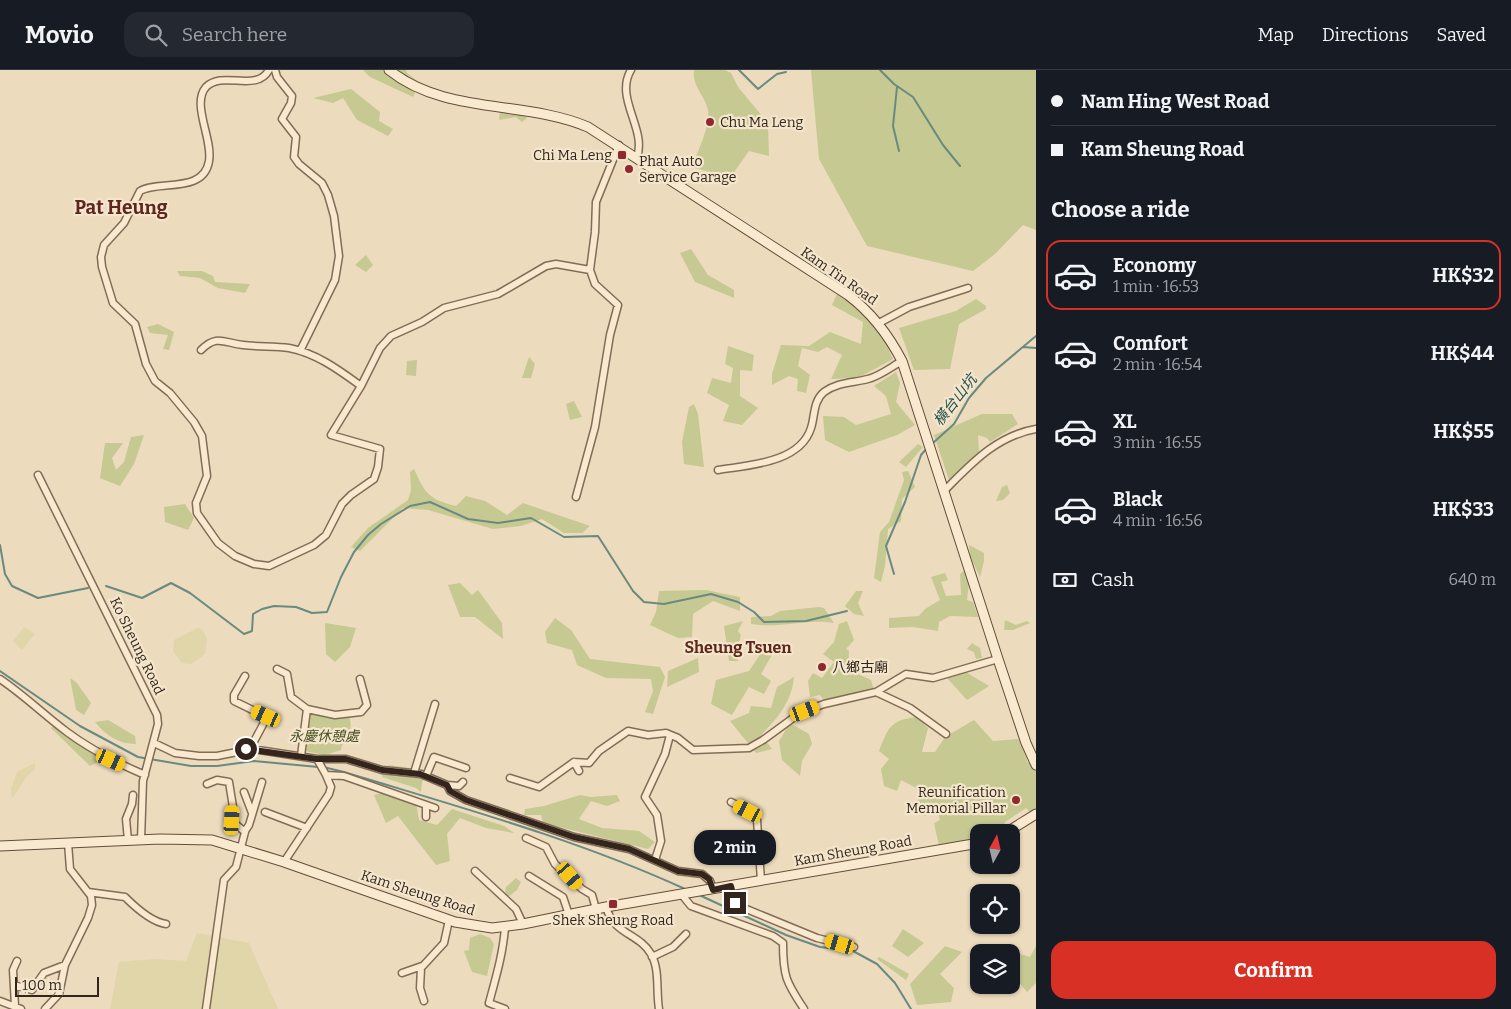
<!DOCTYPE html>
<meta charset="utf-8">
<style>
:root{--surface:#171b24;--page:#242831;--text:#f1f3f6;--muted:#9ea1a6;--line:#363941;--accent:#d93025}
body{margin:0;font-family:Bitter,"Noto Sans TC",serif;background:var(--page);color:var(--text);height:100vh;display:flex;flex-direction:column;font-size:19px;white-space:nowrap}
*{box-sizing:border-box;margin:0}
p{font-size:16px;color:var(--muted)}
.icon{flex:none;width:28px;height:28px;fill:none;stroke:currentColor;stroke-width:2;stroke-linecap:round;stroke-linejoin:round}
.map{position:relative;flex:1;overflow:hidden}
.drawer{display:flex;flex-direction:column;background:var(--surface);width:475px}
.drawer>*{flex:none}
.hud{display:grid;align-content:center;height:110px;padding:0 15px;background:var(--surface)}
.needle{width:32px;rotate:8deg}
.controls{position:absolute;left:970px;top:754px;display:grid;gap:10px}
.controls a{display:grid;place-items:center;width:50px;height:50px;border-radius:10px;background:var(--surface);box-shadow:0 1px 4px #0004;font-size:25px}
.scale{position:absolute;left:15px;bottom:12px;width:84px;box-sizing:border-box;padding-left:5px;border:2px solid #33251b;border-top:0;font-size:14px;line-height:18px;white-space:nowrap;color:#33251b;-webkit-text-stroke:4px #f4e6cc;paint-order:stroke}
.end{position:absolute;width:22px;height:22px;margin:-11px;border:6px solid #33251b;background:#fff;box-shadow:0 0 0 2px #fff}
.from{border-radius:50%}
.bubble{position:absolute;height:35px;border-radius:15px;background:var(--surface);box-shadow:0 1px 4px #0004;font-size:16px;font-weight:700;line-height:35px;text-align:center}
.car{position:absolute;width:15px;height:30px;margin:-15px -8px;border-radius:6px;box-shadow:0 0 4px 1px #0007;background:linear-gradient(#f5c518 24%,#345 0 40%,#f5c518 0 76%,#345 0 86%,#f5c518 0)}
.hud b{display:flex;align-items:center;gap:18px;height:48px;font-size:19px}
.hud b+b{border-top:1px solid var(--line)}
.hud i{width:12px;height:12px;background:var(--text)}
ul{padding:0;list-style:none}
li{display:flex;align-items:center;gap:15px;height:70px;margin:0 10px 8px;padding:0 5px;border:2px solid transparent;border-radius:15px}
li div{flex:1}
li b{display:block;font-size:19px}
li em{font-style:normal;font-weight:700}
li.active{border-color:var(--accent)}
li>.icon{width:45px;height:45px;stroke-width:1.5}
h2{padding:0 15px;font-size:22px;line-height:60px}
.pay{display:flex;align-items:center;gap:12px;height:55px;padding:0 15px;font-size:19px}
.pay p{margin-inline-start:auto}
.primary-button{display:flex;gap:10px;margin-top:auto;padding:10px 15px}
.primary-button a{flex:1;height:58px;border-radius:15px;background:var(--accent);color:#fff;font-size:20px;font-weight:700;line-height:58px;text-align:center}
header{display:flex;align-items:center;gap:30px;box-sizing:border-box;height:70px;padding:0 25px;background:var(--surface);border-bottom:1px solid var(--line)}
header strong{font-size:24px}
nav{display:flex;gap:28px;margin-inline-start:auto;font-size:18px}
.search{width:350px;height:45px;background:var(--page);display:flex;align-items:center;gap:12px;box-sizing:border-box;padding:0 18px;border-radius:15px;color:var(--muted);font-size:19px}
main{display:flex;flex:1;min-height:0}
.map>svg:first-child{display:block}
</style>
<header>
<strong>Movio</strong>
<div class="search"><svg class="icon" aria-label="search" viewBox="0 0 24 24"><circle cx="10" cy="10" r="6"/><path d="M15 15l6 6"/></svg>Search here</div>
<nav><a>Map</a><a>Directions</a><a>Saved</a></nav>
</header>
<main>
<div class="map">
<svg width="1036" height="939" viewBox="0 0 1036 939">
<rect width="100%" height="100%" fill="#ecdbbd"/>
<path fill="#e1d5aa" d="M24 557 35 564 22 580 13 571Z
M198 558 203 560 207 570 205 584 191 594 182 593 173 581 174 570Z
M35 693V699L27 706 12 729 11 719 17 702Z
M197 863 249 873 278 939H110L119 892 154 889 186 891Z"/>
<path fill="#c6c992" d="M363 0H406L407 3 420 13 413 27 370 7Z
M694 0H725L731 3 738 17 768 53 769 86 749 81 730 108 692 97C697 83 711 55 708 40 705 25 692 17 694 0Z
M811 0H1036V160L1023 155 995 184 973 201 867 176 819 89Z
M351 19 380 42 379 51 393 59 388 66 357 50 343 28 333 33 313 28Z
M501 33H508L527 48 522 52 516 47 499 50Z
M691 179 708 205 734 220V228L695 212 680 183Z
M366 185 373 195 366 202 355 195Z
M177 201H202L213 206 215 212 250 214 245 223 218 218 200 208 180 206Z
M837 224 859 232 878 257 893 289 858 308 831 309 842 285 827 277 818 282 802 278 798 296 810 305 806 323 797 321 798 309 789 306 772 315V304L781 275 809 276 830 262 861 274 863 252 832 235Z
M976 229 986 236V239L959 254 950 299 914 300 899 258 956 241Z
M158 254 174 262 169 280 163 279 168 265 150 263 147 257Z
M728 276 754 285 752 301 740 300V326L758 338 742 355 723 351 729 335 707 323 712 308 731 313 733 298 725 294Z
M529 287 535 294 531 308H522Z
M417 290 416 306 406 305 407 291Z
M896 302 900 313 896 332 915 355 897 365 849 382 825 370 823 346 844 347 856 355 891 344 886 326 874 316Z
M574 331 582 347 570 350 566 334Z
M694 334 698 344 704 397 684 394 682 372 689 337Z
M982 344H1012L1018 354 990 372 987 368 978 365 979 382 949 410 934 365Z
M144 365 134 394 120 416 100 408 105 373H123L112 388 116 400 124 392 131 367Z
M918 374 923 377 906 397 899 392Z
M414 399C425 423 428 429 456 436L466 426 485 431 507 445 523 433 590 456 582 463H564L542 449 521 456 493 459 428 440 403 438 360 481 351 477 368 458 408 430 411 420 410 402Z
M908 401 915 417 902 429 901 451 888 459 885 496 881 512 874 508 880 462 889 452 904 410 902 402Z
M1007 415 1010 423 1003 430 996 431 1002 417Z
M185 434 194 448 188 460 165 452 164 437Z
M969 475 984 483V491L980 507 970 486Z
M965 500 969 514 967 530 973 532 978 547 950 546 939 552 938 561 913 557 889 558V548L919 546 925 539 940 530 931 507 945 503 948 510 941 512 946 526 961 525 960 504Z
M460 513 472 525 478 520 502 553 503 569 475 547H460L448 515Z
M706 520 740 527V541L713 531 693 544 692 567 678 568 650 555 656 542 659 521Z
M856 521H863L858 533 864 546 854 544 845 536Z
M819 537 824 538 834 553C807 548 780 559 751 554V547L771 546 780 541Z
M555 548 571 560 590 589 660 597 665 607 653 644 645 642 653 621 651 609 606 608 577 595 572 580 547 573 545 562Z
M1005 550 1016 555 1027 551 1030 553 1013 560H1004Z
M743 551 738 561 741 565 739 572H736L738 591H729L724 556Z
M847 551 854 570 846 579 849 581C847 602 853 601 871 610L874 620 824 630 820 625 810 627 808 611 813 603 822 608 834 592 823 584 834 572 839 554Z
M325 553 356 558 350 577 335 592 326 584Z
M972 573 980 578 982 588 976 589 974 582 967 579Z
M767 574 773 583 761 604 771 611 764 624 749 617 732 645 711 634 716 610 749 601Z
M698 588 699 602 667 617 668 601Z
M966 602 989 616 967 630 947 608Z
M794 607C792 631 778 648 761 665L772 679 756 683 730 651 749 643 751 636 771 638 777 617Z
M70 608 76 612 91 633 84 645 76 640Z
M310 643 327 648 349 647C355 662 343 667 341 680L325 685 304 681 308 645Z
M917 647 928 658 922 682H935L945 667 974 650 993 671 1019 669 1028 693H1034L1036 698V738L1031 743 1026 738 1005 752 1003 759 996 762H979V769L939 776 934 753 940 750 937 740 925 746 917 736 920 720 901 710 897 721 884 716 881 699 889 689 879 681C888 658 890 650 917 647Z
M108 650 135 666 136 674C118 674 106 665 95 652Z
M58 651 96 677 102 690 90 696 51 658Z
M790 653 809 664 812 674 802 691 800 706 782 690 779 671Z
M388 695 423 700 422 707 424 709 422 712 421 722 416 718 382 707 384 702 394 703Z
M390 721 415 728 419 750 437 755 452 739 504 756 514 763 486 758 460 748 447 764 450 791 436 795 398 746 386 753 374 725Z
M580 725 591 727 617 725 620 731 607 736 591 731 579 749 602 758 639 761 655 772 648 779 543 753 541 745H524L525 739 544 736Z
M516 808 521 812 517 820 504 830 506 817Z
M903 859 924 873 908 887 892 876Z
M480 864 490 868 494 874 487 906 472 902 464 881 469 880 470 868Z
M945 876 962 882 940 904 954 918 951 932 917 935 910 914Z
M1036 876V913L1027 922 1011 902 1014 882 1030 887Z
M879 887 909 904 906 910 877 889Z"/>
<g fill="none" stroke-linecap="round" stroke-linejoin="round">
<path stroke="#698a80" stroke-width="2" d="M739 0 758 19 777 4 786 2
M880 0 894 14 913 27 943 75 960 96
M897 17 893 56 899 81
M1023 277 1036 278
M933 373 954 354 969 328 986 308 1036 266
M0 475 5 504 12 516 38 528 88 518
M894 504 886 476 905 432 921 385 927 378
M106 516 142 528 171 513 190 523 244 564 252 561 253 544 262 539 274 536 296 537 312 543 327 542 341 507 354 482 368 465 381 454 410 436 430 432 468 449 498 453 531 448 564 467 598 466 633 521 644 532 664 534 711 524 738 532 754 542 764 552 806 551 847 541
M0 601 80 656 138 687 191 696H217L254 691 318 697
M323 697 344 702C459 737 576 769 685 819
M697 824 786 865 820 877 853 881 877 894 895 913 911 939"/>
<g stroke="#836c57" stroke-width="9">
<path id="street" d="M269 0C256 23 223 0 206 17 191 34 213 69 209 91 204 124 158 110 140 121L124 153 104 175 101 187 102 197 113 233 135 254 146 294 155 311 170 323 194 352 202 366 207 406 196 433 197 443 218 473 235 486 254 494 269 496 314 475 326 465 342 434 351 425 374 409 378 397 380 379 331 365 361 316 380 278 391 266 422 252 444 238 498 224 546 196 556 194 590 200
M275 0 277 7 292 26 291 33 282 49 296 67 294 87 299 94 322 113 328 125 334 146 339 186 335 210 300 281
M631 0C614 28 647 59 637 87
M879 253 909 237 968 218
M201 280C217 264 224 273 243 275 258 277 274 276 289 278 316 283 339 300 361 316
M718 400C749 395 800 393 811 358 815 346 813 331 824 322 838 312 853 313 868 309 880 306 891 297 902 291
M38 405 157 645 158 654 143 711 141 770
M944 421C971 394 996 366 1036 359
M576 427 595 357 610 265 618 235 595 214 590 200 595 162 596 132 619 75
M277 599 287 604 291 627 307 639 301 686
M245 606 234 625V631L267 647 250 679
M0 609C24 625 44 645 67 662 91 680 117 693 145 705
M876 622 910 638 946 664
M307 639 335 645 361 642 367 635 360 609
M154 673 175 683 199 686H217L252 679 317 689H346L382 700 421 704 447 715 459 716 463 712
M317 689 326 705 344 706 435 738
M579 701 574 692 589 693 599 681 628 661 648 665 666 663 678 668 693 680 749 678 763 670 800 643 824 634 876 622 906 604 933 608 998 589
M414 703 435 634
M426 706 434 687 466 698
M510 708 539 717 574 692
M447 715 450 721 466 730 574 767 629 779 678 801 702 804 710 811 713 819
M244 722 252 743
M731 732 748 741 757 750 761 811
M265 742 307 758
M426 747V735
M245 761 249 755 262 712
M526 768 546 777 555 794 582 819 592 825 596 839
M128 770 126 749 132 734 133 725
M655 790 661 771 657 745 645 727 665 684 670 665
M284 792 329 724 331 717 326 705
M475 801 516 839 523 854
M529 806 563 827 569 845
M731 816 734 831 739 836 817 868 854 877
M88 822 125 827C134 836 152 852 166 854
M682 825 691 836 773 866 783 873C783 906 786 912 804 939
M606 837C614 865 639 863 651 884 660 899 656 922 659 939
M505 857C503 884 496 907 489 933L505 939
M652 887 673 877 686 864
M402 903 422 896
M14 915 32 920 44 903 65 895
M0 931 21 939
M424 931 420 918 421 898 444 873 449 850
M15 936 13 900 17 891
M45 939 59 924 65 895 88 848 92 835 91 826 70 799 68 773
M206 939 224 810 236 797 245 762 233 752V737L229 712 217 710 207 714"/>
</g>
<g stroke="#654d3a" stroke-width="11">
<path id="secondary" d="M389 0C445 45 525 30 588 57L848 225C872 243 888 264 902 291L998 589 1026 673 1036 695
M1007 762 1036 744
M0 776 160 769 212 770 284 792 455 852 492 858 523 854 606 837 979 773"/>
</g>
<use href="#street" stroke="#f8e9cf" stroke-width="6"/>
<use href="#secondary" stroke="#f8e9cf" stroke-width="9"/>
</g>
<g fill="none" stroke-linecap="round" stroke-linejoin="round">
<path stroke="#33251b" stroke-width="6" d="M246 679 317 689H346L382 700 420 704 447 715 450 721 466 730 574 767 629 779 678 801 702 804 709 809 713 820 731 816 735 833"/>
</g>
<g fill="#91282f" stroke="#f4e6cc" stroke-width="2">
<circle cx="710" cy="52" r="5"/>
<rect x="617" y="80" width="10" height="10" rx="2.5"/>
<circle cx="629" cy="99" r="5"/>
<circle cx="822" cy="597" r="5"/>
<circle cx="1016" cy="730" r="5"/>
<rect x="608" y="829" width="10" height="10" rx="2.5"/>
</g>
<g text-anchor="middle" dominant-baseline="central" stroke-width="4.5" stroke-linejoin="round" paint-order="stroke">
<g font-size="14" fill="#33251b" stroke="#f4e6cc" text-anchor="start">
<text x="720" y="52">Chu Ma Leng</text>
<text x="612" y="85" text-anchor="end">Chi Ma Leng</text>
<text x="639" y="91">Phat Auto<tspan x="639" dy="16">Service Garage</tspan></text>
<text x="832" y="597">八鄉古廟</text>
<text x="1006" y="722" text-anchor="end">Reunification<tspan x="1006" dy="16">Memorial Pillar</tspan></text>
<text x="613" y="850" text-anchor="middle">Shek Sheung Road</text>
</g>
<g font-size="14" fill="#33251b" stroke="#f4e6cc">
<text transform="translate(839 206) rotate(35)">Kam Tin Road</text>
<text transform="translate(137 576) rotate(64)">Ko Sheung Road</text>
<text transform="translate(853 781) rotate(-10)">Kam Sheung Road</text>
<text transform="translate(418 823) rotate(18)">Kam Sheung Road</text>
</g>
<g font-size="14" font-style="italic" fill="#464f22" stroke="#f4e6cc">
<text x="324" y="666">永慶休憩處</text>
</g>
<g font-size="15" font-style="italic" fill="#2a534e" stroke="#f4e6cc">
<text transform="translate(955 330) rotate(-52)">橫台山坑</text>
</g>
<g font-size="16" font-weight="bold" fill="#5e261c" stroke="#f4e6cc">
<text x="738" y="577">Sheung Tsuen</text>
</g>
<g font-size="19" font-weight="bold" fill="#5e261c" stroke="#f4e6cc">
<text x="121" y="137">Pat Heung</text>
</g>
</g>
</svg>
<div class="controls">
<a><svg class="needle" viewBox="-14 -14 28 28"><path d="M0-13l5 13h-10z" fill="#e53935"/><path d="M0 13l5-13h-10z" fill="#9ea1a6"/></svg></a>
<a><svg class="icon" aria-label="locate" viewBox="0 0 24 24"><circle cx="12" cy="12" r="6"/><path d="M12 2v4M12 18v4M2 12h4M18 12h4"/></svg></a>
<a><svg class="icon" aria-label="layers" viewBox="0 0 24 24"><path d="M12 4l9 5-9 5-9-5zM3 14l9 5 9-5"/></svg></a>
</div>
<div class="scale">100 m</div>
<i class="end from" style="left:246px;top:679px"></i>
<i class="end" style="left:735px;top:833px"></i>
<div class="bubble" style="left:694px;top:760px;width:82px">2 min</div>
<i class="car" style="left:805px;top:641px;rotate:70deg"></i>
<i class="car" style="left:266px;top:646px;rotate:294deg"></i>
<i class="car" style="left:111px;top:690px;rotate:114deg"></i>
<i class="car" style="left:748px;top:741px;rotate:297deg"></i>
<i class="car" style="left:232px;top:750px;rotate:3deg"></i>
<i class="car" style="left:570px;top:806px;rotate:139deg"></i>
<i class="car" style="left:840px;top:874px;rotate:287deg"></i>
</div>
<section class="drawer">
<div class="hud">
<b><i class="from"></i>Nam Hing West Road</b>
<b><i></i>Kam Sheung Road</b>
</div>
<h2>Choose a ride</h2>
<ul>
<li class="active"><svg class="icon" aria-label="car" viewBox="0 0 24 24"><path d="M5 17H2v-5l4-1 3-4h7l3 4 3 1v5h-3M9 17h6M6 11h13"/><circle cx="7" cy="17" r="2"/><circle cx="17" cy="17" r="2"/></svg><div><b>Economy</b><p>1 min · 16:53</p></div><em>HK$32</em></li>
<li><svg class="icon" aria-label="car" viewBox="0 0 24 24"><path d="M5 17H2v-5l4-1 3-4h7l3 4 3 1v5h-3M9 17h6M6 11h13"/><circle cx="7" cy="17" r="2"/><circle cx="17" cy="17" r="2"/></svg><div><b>Comfort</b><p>2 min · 16:54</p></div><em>HK$44</em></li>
<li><svg class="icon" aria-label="car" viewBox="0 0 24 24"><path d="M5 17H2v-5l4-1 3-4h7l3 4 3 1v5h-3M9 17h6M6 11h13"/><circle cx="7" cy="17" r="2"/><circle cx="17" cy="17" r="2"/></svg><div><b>XL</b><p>3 min · 16:55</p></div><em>HK$55</em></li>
<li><svg class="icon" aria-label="car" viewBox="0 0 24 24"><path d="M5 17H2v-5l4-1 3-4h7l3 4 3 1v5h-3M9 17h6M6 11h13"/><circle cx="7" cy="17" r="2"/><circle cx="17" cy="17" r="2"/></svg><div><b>Black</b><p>4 min · 16:56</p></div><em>HK$33</em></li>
</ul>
<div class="pay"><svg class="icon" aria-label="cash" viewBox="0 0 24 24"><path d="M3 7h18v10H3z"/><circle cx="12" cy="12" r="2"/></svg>Cash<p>640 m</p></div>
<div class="primary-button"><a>Confirm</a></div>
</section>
</main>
